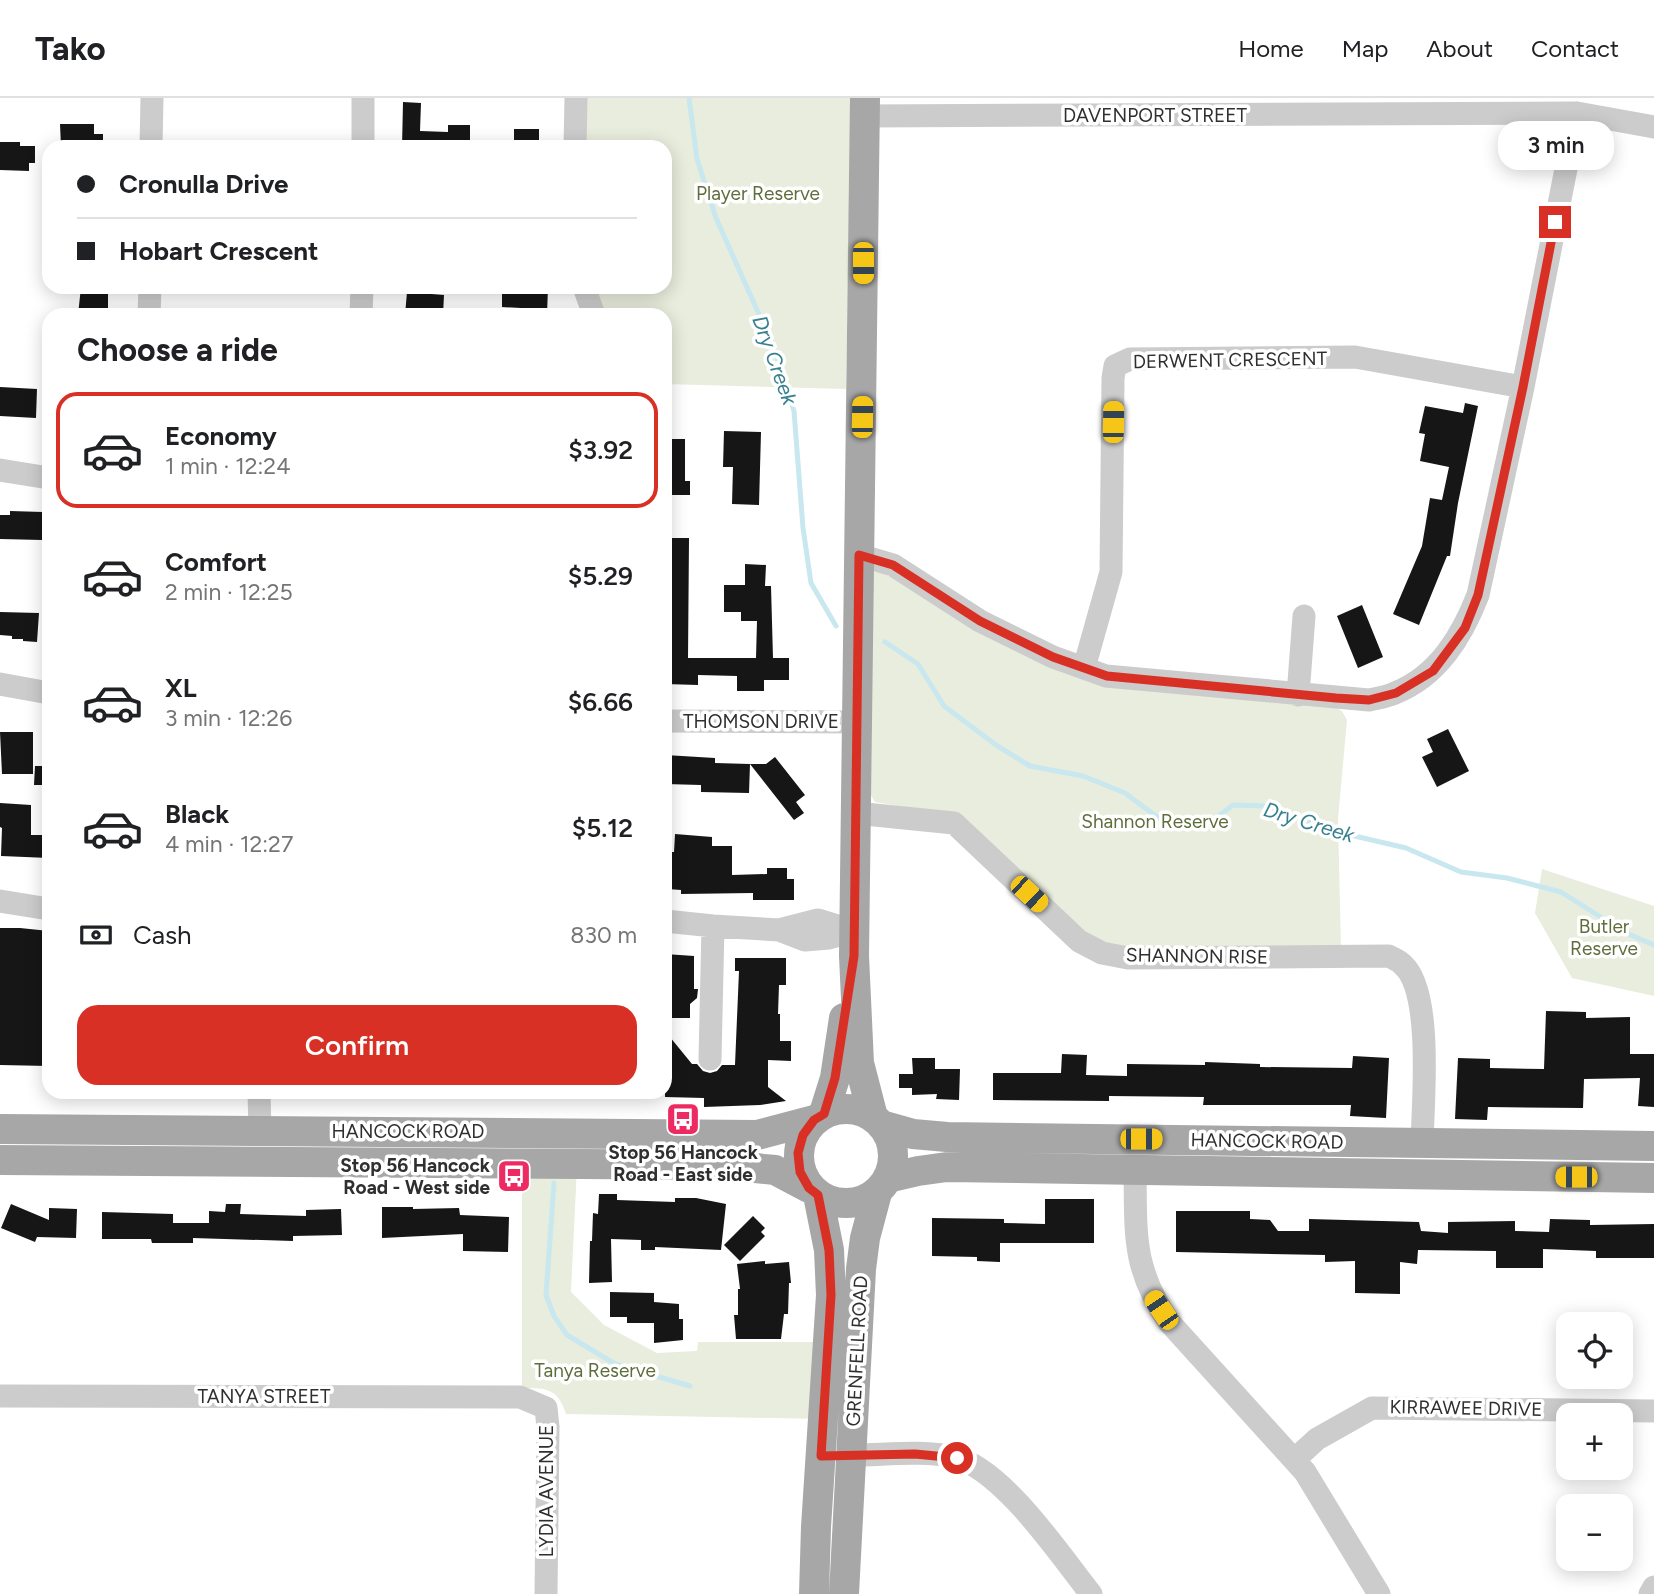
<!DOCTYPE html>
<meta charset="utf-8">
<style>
:root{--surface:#fff;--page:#f6f6f6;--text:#202124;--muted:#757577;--line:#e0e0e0;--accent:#d93025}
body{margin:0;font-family:Figtree,sans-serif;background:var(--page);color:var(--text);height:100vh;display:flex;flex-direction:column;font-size:26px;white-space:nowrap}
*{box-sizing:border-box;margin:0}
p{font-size:23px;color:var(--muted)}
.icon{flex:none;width:38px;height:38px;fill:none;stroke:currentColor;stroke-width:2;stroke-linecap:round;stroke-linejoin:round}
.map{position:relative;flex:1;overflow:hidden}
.side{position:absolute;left:42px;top:210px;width:630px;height:791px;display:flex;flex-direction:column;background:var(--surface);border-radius:21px;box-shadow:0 4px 18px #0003}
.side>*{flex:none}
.banner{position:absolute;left:42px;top:42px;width:630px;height:154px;border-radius:21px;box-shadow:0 4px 18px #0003;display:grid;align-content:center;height:154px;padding:0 35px;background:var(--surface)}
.controls{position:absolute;left:1556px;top:1214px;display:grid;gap:14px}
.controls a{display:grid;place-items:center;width:77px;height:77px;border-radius:14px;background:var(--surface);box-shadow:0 4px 18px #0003;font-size:35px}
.end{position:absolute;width:32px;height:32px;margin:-16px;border:9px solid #d93025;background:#fff;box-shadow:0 0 0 4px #fff}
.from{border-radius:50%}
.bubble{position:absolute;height:49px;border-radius:21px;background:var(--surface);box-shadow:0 4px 18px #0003;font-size:23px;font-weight:600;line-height:49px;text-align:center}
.car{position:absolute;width:21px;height:42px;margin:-21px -10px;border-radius:9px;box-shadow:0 0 5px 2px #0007;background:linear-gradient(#f5c518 24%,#345 0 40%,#f5c518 0 76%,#345 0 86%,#f5c518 0)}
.banner b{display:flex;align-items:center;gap:24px;height:66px;font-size:26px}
.banner b+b{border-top:2px solid var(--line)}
.banner i{width:18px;height:18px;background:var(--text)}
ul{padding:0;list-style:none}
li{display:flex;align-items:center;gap:21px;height:116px;margin:0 14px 10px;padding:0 21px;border:4px solid transparent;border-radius:21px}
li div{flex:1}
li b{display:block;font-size:26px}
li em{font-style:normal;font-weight:600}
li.selected{border-color:var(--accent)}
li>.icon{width:63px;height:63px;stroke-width:1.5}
h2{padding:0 35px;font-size:32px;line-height:84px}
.pay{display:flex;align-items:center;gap:18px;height:77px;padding:0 35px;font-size:26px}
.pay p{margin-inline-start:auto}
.action{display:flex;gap:14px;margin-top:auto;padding:14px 35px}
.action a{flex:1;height:80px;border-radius:21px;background:var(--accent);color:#fff;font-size:28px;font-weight:600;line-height:80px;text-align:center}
header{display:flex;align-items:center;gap:42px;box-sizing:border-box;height:98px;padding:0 35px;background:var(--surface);border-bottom:2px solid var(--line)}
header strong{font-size:33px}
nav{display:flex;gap:38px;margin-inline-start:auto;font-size:24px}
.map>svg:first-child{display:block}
</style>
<header>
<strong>Tako</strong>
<nav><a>Home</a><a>Map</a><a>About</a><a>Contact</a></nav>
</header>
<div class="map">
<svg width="1654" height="1496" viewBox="0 0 1654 1496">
<rect width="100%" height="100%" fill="#fff"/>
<path fill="#e9eddd" d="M586 0H851L846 291 665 286V217H602L593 189H665V49H584Z
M877 472 1105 586 1192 597 1333 608 1342 613 1347 622 1338 721 1341 852 1129 853 1083 837 958 718 875 704 871 697 872 476Z
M1542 771 1654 808V898L1572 880 1535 815Z
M522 1068H577L571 1194 604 1227 657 1255 697 1253 698 1244H824L820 1321 566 1316C558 1290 546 1290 522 1290Z"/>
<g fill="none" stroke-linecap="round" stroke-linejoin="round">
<path stroke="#c8e7ee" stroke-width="5" d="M689 0 697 61 716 120 774 250 794 313 803 430 811 485 836 528
M885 544 918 566 944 608 996 647 1030 668 1083 678 1125 695 1161 722 1184 729 1209 725 1233 707 1266 708 1346 736 1406 750 1461 774 1507 780 1561 794 1626 835 1654 847
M554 1085 546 1197 554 1218 567 1237 615 1266 690 1288"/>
</g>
<path fill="#161616" d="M403 4 421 5 420 33 448 34V27H470V49H402Z
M60 26H94V36H103V49H61Z
M514 31H539V49H514Z
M0 44H20V48H35V65H29V73L0 72Z
M81 189H108V214L105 213V217H78Z
M502 189H548L547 217H520L521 210 502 209Z
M407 194 444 197 443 217H405Z
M0 289 37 291 36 320 0 318Z
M1465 305 1478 308 1458 405 1450 458H1447L1419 527 1393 516 1422 448 1430 400 1442 402 1449 369 1420 363 1425 336 1419 335 1425 308 1463 315Z
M724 333 761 334 759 407 732 406 733 369H723Z
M665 341H685V383H690V397H665Z
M10 413 43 414 42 442 0 441V417H10Z
M665 440H689L688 560H756L757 523H741V514H724V487H745V466L766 467 765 488H771L773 560H789V582H764V593H737V578L698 577V587L665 586Z
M1362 507 1383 559 1358 570 1337 518Z
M0 514 39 515 37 544 23 543V541H12V538L0 537Z
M1448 631 1469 673 1437 689 1422 659 1433 654 1427 641Z
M0 634H33V676H2Z
M665 657 715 660V665L750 666 749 695 701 694V687L665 686Z
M775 659 805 697 796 704 804 715 794 722 750 666H766Z
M35 668H49V687H34Z
M0 705 31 707V737H49V760L1 758 2 730 0 729Z
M675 736 712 739V748H732V777L767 776V770H787V781H794V802H753V795L681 796V792L667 791V765H669V754H674Z
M0 830H20L49 833V968L0 967Z
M665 856 694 858V891H698L697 900 690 906V920H665Z
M735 860H786V887H779L778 916H780V943H791V963L768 962V989L786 1003 760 1007 704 1009V1000L665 999V933L692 966H697L703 973 710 975 717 973 722 967H735L739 873H735Z
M1546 913 1586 914V920L1630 919V956H1654V1009L1638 1008 1640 980 1584 981 1583 1010 1488 1009 1487 1022 1455 1021 1458 960 1490 961V970L1544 971Z
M1062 956 1087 957 1086 977 1127 978V966L1205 967V964L1260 966V969L1352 970 1353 958 1389 960 1386 1020 1350 1018 1351 1007H1203L1204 999 1109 998V1003L993 1002V975H1061Z
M912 960H935V971H960L959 1002 936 1001 937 996 912 997V990H899V976H913Z
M599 1096H617V1102L675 1104V1100H696L726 1106 721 1152 655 1149V1152H641V1142L611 1141 612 1184 589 1185 590 1143H592L593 1115 598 1116Z
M1045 1101H1094V1145H1000V1164L977 1163V1159L932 1158V1120L1004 1121V1125L1045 1126Z
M11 1106 49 1122V1110L77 1111 76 1140 37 1139 35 1144 1 1130Z
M226 1106H241L240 1116 306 1118V1112L341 1111 342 1137 293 1138V1143L193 1140V1145H152L151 1141H102V1114L173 1116V1125H209V1113L225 1114Z
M382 1109H413V1111L459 1110 460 1117 509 1119 508 1154 463 1153V1136L382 1140Z
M1176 1113H1250V1121L1270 1122 1278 1133H1309V1121L1419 1124 1421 1133 1448 1135V1124L1515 1123V1133L1549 1134 1550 1121 1590 1122V1127L1654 1126V1160H1596V1153L1543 1151V1170H1496V1153L1418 1152 1417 1166 1400 1164V1196L1355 1195V1163L1325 1164V1157L1176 1154Z
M753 1118 765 1130 761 1134 765 1138 740 1163 724 1147Z
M765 1163V1166L789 1164 791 1185H789L788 1216H784L781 1241H736L734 1217H738V1191H740L737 1166Z
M610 1194 654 1195V1204L679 1206V1221H683V1242L654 1245V1225H627V1219H610Z"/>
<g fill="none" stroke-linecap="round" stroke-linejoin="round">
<path stroke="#ccc" stroke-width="23" d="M865 18 1577 15 1654 29
M151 49 152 0
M363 49V0
M575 49 576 0
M584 189 594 217
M149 217 150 189
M361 217 362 189
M0 372 49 380
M859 457 893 467 980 523 1053 559 1106 578 1369 602C1377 600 1387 599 1395 595 1438 578 1462 538 1478 497L1523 289 1577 15
M1084 570 1111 474 1113 280 1115 268 1130 261 1355 259 1523 289
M0 586 49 595
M1298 597 1304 518
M665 623 857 624
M855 715 954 725 1079 843 1102 855 1128 860 1389 858C1394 861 1400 863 1403 867 1433 893 1423 1005 1422 1045
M0 803 49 811
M665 823 713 828 779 832 805 842 829 840 854 833
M779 832 818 822 854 833
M710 961 713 828
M259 994 260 1033
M1135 1073C1136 1136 1132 1170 1169 1224L1305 1374 1379 1496
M0 1298 520 1299 546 1310 548 1329 546 1496
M851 1357C885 1357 922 1352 954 1359 1003 1371 1060 1457 1091 1496
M1294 1362 1317 1341 1372 1310 1654 1313
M1650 1496 1654 1489"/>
<path stroke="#a7a7a7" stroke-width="30" d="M865 0 854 858 859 965 873 1019
M799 1058a47 47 0 1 1 94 0a47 47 0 1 1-94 0Z
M824 1015 835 980 844 920
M881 1027 913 1036 947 1039 1654 1048
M0 1031 757 1037 814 1022
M0 1062 724 1067 775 1072 809 1090
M888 1080 918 1073 947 1069 1654 1080
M814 1496 816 1429 831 1197 829 1152 818 1097
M844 1496 861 1171 865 1140 877 1095"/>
</g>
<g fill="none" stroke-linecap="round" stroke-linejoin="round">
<path stroke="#d93025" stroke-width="9" d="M957 1360 915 1356 821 1358 831 1197 829 1152 818 1097 809 1090 800 1074 798 1055 803 1037 814 1022 824 1016 835 980 854 858 859 457 893 467 980 523 1053 559 1107 578 1336 600 1369 602 1396 595 1433 573 1465 530 1478 497 1523 289 1555 124"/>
</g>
<defs>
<g id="bus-square" transform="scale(1.75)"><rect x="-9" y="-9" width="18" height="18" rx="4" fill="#ed2b62" stroke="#fff"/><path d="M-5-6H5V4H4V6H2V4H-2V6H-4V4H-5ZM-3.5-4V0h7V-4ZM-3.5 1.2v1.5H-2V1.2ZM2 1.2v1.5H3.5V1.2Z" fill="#fff"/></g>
</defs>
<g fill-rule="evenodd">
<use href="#bus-square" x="683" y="1021"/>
<use href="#bus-square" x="514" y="1078"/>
</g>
<g text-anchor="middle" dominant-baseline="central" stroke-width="7" stroke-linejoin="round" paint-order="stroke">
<g font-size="19" fill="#2f2f2f" stroke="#fff">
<text x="1155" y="17">DAVENPORT STREET</text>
<text transform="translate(1230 262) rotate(-1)">DERWENT CRESCENT</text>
<text x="761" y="623">THOMSON DRIVE</text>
<text transform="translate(1197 858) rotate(1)">SHANNON RISE</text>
<text x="408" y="1033">HANCOCK ROAD</text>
<text transform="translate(1267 1043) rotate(1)">HANCOCK ROAD</text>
<text transform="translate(857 1253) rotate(-87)">GRENFELL ROAD</text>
<text x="264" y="1298">TANYA STREET</text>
<text transform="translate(1466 1310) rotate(1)">KIRRAWEE DRIVE</text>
<text transform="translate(546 1393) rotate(-90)">LYDIA AVENUE</text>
</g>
<g font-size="19" fill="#5d6e3a" stroke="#fff">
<text x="758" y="95">Player Reserve</text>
<text x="1155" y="723">Shannon Reserve</text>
<text x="1604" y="828">Butler<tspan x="1604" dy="22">Reserve</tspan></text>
<text x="595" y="1272">Tanya Reserve</text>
</g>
<g font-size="19" font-weight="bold" fill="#2f2f2f" stroke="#fff">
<text x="683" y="1054">Stop 56 Hancock<tspan x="683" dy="22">Road - East side</tspan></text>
<text x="490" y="1067" text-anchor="end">Stop 56 Hancock<tspan x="490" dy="22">Road - West side</tspan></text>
</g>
<g font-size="21" font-style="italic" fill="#37808f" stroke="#fff">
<text transform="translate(775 262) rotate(70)">Dry Creek</text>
<text transform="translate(1309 724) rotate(17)">Dry Creek</text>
</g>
</g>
</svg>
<div class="controls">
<a><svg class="icon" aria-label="locate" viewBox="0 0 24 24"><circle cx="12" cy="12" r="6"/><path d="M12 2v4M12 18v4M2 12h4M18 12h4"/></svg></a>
<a>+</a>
<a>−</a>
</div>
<i class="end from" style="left:957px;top:1360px"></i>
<i class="end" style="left:1555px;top:124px"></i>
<div class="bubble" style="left:1498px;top:23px;width:116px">3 min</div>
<i class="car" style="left:863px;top:165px;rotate:180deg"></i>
<i class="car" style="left:862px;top:319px;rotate:1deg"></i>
<i class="car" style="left:1113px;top:324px;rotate:1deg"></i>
<i class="car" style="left:1029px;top:796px;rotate:133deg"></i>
<i class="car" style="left:1141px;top:1041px;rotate:90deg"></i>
<i class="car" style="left:1576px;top:1079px;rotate:270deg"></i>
<i class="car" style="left:1161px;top:1212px;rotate:326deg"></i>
<div class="banner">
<b><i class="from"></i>Cronulla Drive</b>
<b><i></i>Hobart Crescent</b>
</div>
<section class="side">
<h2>Choose a ride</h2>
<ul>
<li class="selected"><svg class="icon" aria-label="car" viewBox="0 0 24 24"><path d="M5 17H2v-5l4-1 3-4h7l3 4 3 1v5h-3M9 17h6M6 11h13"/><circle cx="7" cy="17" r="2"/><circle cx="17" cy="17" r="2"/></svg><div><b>Economy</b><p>1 min · 12:24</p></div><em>$3.92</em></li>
<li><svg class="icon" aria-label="car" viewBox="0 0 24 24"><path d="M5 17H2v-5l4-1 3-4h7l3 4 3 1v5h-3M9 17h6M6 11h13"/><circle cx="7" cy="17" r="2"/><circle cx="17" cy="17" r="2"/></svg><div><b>Comfort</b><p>2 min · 12:25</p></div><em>$5.29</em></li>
<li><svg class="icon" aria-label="car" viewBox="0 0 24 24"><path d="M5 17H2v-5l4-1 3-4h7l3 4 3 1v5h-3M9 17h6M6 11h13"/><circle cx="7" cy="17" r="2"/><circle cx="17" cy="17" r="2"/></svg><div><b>XL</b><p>3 min · 12:26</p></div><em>$6.66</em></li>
<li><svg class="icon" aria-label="car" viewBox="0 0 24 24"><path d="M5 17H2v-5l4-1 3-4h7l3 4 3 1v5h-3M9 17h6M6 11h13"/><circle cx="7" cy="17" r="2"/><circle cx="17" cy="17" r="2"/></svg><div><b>Black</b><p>4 min · 12:27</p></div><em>$5.12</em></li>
</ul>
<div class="pay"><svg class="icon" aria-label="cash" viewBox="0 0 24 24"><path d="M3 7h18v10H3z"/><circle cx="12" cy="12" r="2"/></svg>Cash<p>830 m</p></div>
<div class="action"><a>Confirm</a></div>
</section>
</div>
